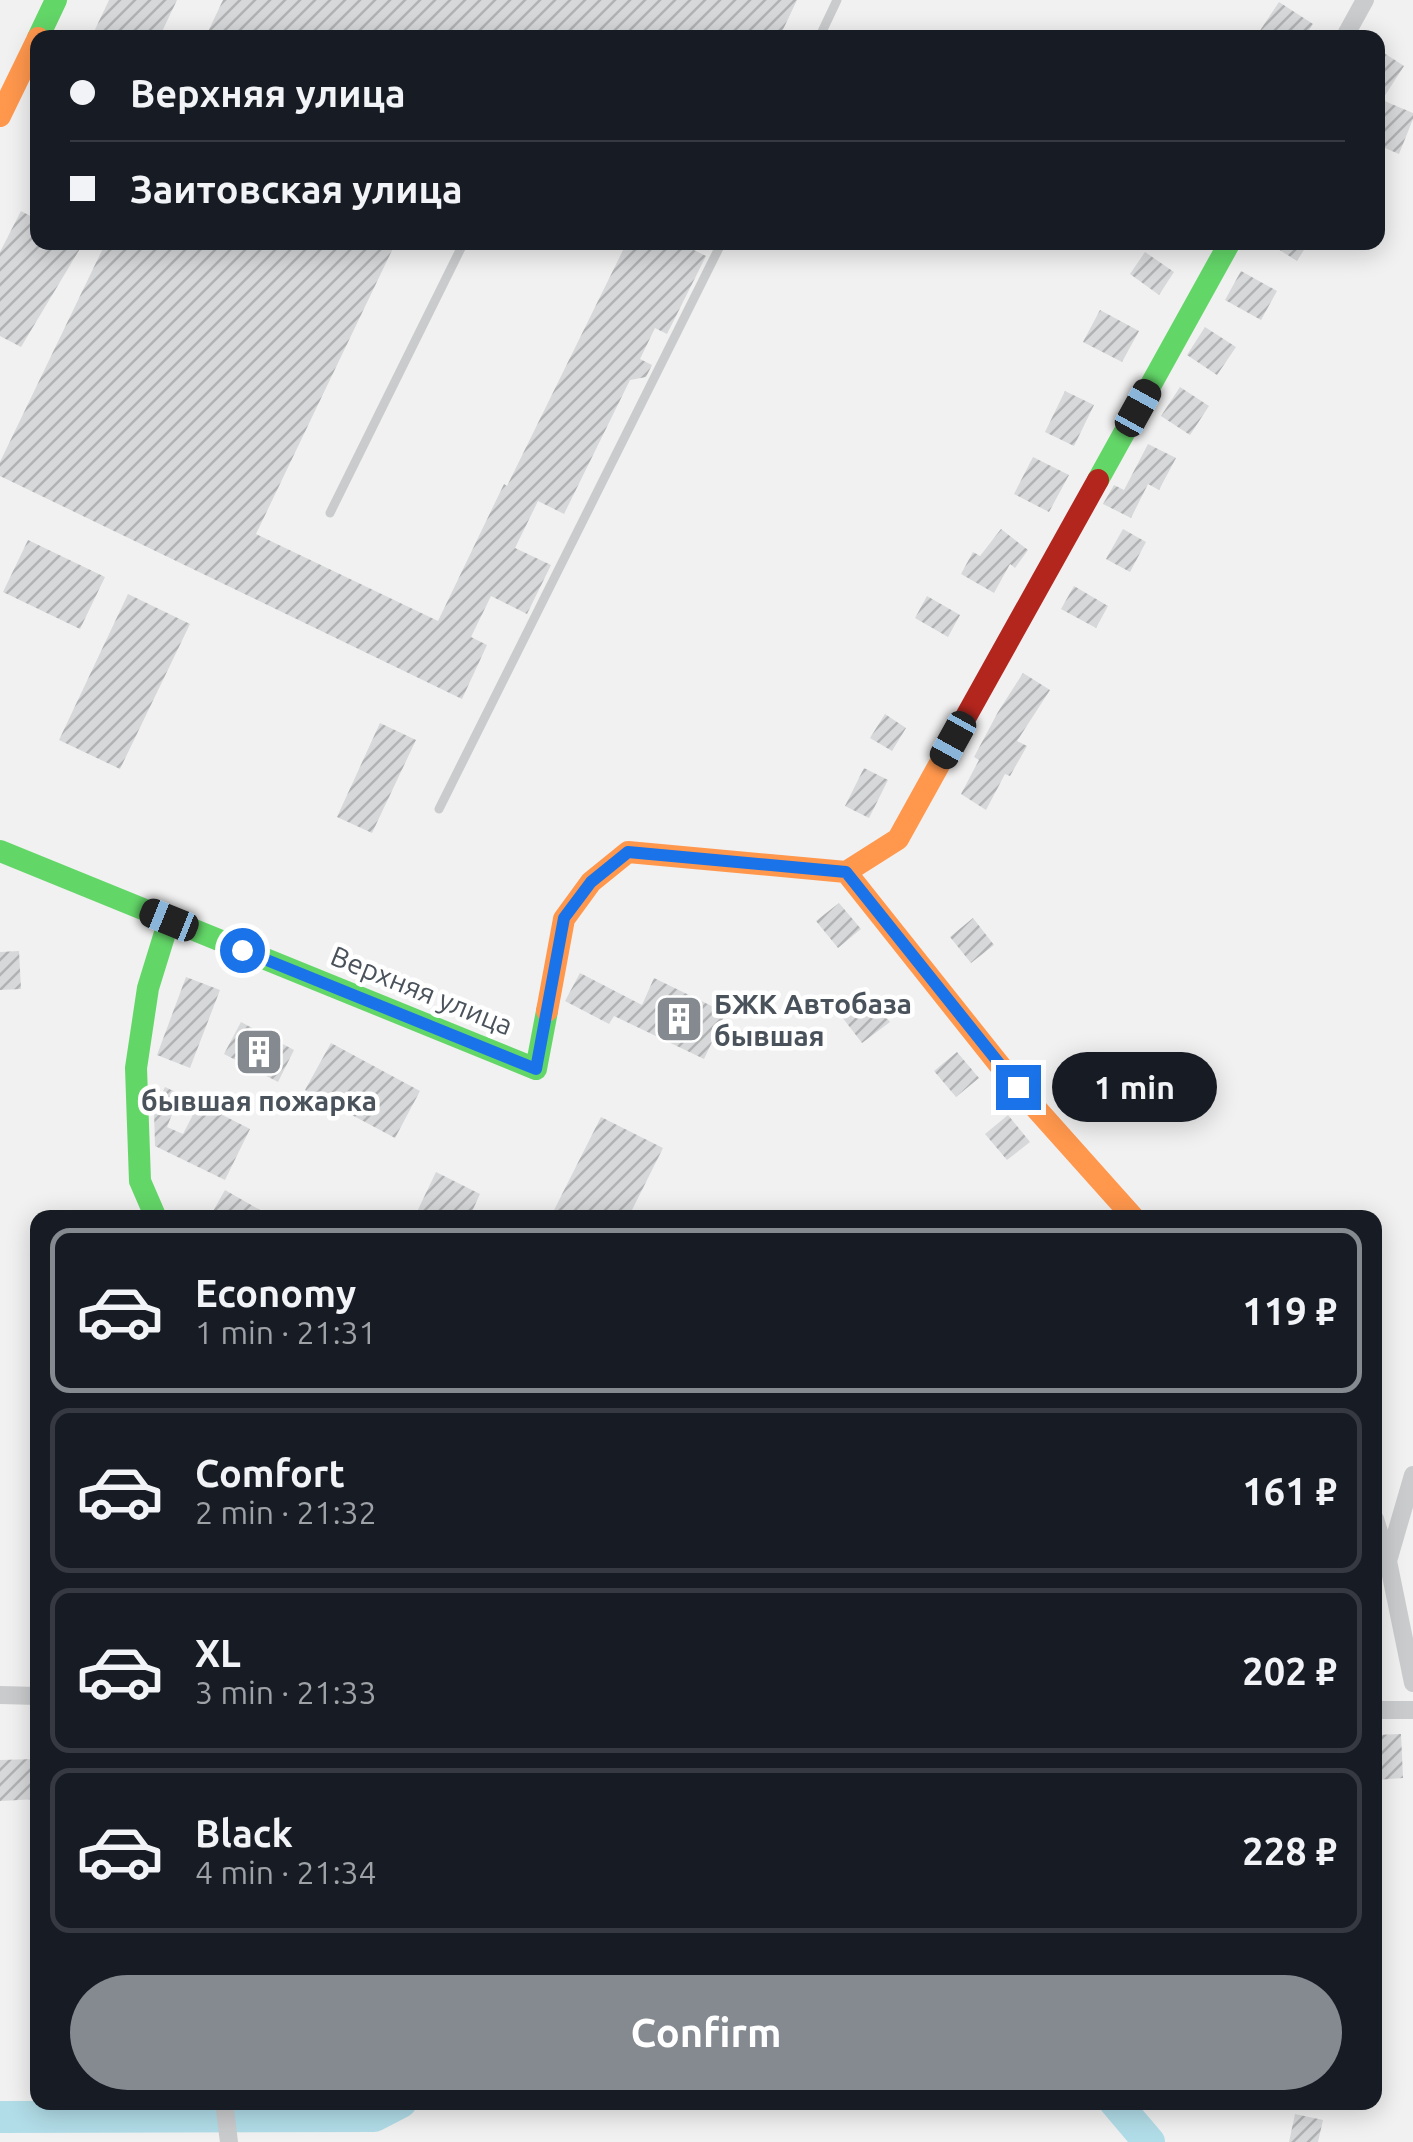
<!DOCTYPE html>
<meta charset="utf-8">
<style>
:root{--surface:#171b24;--page:#20242c;--text:#f1f3f6;--muted:#9ea1a6;--line:#363941;--accent:#848a90}
body{margin:0;font-family:Ubuntu,sans-serif;background:var(--page);color:var(--text);height:100vh;display:flex;flex-direction:column;font-size:38px;white-space:nowrap}
*{box-sizing:border-box;margin:0}
p{font-size:32px;color:var(--muted)}
.icon{flex:none;width:55px;height:55px;fill:none;stroke:currentColor;stroke-width:2;stroke-linecap:round;stroke-linejoin:round}
.map{position:relative;flex:1;overflow:hidden}
.drawer{position:absolute;left:30px;top:1210px;width:1352px;height:900px;display:flex;flex-direction:column;background:var(--surface);border-radius:20px;box-shadow:0 5px 25px #0003}
.drawer>*{flex:none}
.hud{position:absolute;left:30px;top:30px;width:1355px;height:220px;border-radius:20px;box-shadow:0 5px 25px #0003;display:grid;align-content:center;height:220px;padding:0 40px;background:var(--surface)}
.end{position:absolute;width:45px;height:45px;margin:-22px;border:12px solid #1a73e8;background:#fff;box-shadow:0 0 0 5px #fff}
.from{border-radius:50%}
.bubble{position:absolute;height:70px;border-radius:35px;background:var(--surface);box-shadow:0 5px 25px #0003;font-size:32px;font-weight:600;line-height:70px;text-align:center}
.car{position:absolute;width:30px;height:60px;margin:-30px -15px;border-radius:12px;box-shadow:0 0 8px 2px #0007;background:linear-gradient(#222 24%,#8ab4d8 0 40%,#222 0 76%,#8ab4d8 0 86%,#222 0)}
.hud b{display:flex;align-items:center;gap:35px;height:95px;font-size:38px}
.hud b+b{border-top:2px solid var(--line)}
.hud i{width:25px;height:25px;background:var(--text)}
ul{padding:18px 0 0;list-style:none}
li{display:flex;align-items:center;gap:30px;height:165px;margin:0 20px 15px;padding:0 20px;border:5px solid var(--line);border-radius:20px}
li div{flex:1}
li b{display:block;font-size:38px}
li em{font-style:normal;font-weight:600}
li.active{border-color:var(--accent)}
li>.icon{width:90px;height:90px;stroke-width:1.5}
.cta{display:flex;gap:20px;margin-top:auto;padding:20px 40px}
.cta a{flex:1;height:115px;border-radius:60px;background:var(--accent);color:#fff;font-size:40px;font-weight:600;line-height:115px;text-align:center}
.map>svg:first-child{display:block}
</style>
<div class="map">
<svg width="1413" height="2142" viewBox="0 0 1413 2142">
<defs>
<pattern id="building-hatch" width="6" height="6" patternUnits="userSpaceOnUse" patternTransform="scale(2.5)"><rect width="6" height="6" fill="#d7d8da"/><path d="M-1 1l2-2M0 6l6-6M5 7l2-2" fill="none" stroke="#b0b2b4"/></pattern>
</defs>
<rect width="100%" height="100%" fill="#f1f1f1"/>
<g fill="none" stroke-linecap="round" stroke-linejoin="round">
<path stroke="#b1dde8" stroke-width="32" d="M1115 2102 1149 2142
M0 2117 374 2116 401 2102"/>
</g>
<path fill="url(#building-hatch)" d="M109 0H177L159 38H91Z
M223 0H797L779 38H205Z
M1279 2 1313 24 1304 38H1255Z
M1378 49 1404 66 1382 100 1413 113V119L1399 154 1378 145Z
M21 211 38 220V242H84L21 347 0 336V252Z
M106 242H396L256 534 438 621 504 484 507 486 627 242H678L706 256 667 334 655 328 640 359 652 365 646 377 630 380 564 514 538 501 515 548 551 565 527 614 491 596 471 637 487 645 462 699 0 476V462Z
M1267 242H1309L1297 261Z
M1145 252 1174 272 1159 295 1130 274Z
M1241 271 1277 291 1261 320 1225 300Z
M1100 310 1139 331 1122 362 1083 342Z
M1205 327 1236 347 1217 375 1187 355Z
M1180 387 1209 406 1190 435 1161 416Z
M1065 391 1094 405 1074 446 1045 432Z
M1148 444 1176 458 1159 490 1148 484 1131 518 1103 504 1114 485 1124 490Z
M1033 457 1069 475 1049 512 1014 494Z
M1001 529 1028 550 1015 568 1010 564 994 593 961 574 973 552 980 556Z
M1123 529 1146 542 1130 572 1106 559Z
M28 540 105 577 80 629 3 592Z
M1074 586 1108 606 1096 628 1061 609Z
M128 594 190 624 120 769 59 740Z
M927 596 960 615 948 637 915 618Z
M1023 673 1050 690 1017 741 1027 746 1010 776 1005 774 986 810 961 794 979 760 974 757 998 712Z
M885 714 906 728 892 751 870 738Z
M380 723 416 740 372 833 337 817Z
M864 768 888 780 869 818 845 806Z
M839 903 861 929 838 948 816 921Z
M973 918 994 945 971 963 950 937Z
M19 951 21 989 0 990V952Z
M580 973 642 1005 654 978 726 1013 704 1059 614 1016 609 1024 565 1001Z
M186 977 220 990 190 1068 157 1055Z
M869 996 890 1022 862 1043 842 1017Z
M241 1022 294 1050 278 1082 224 1054Z
M331 1043 420 1091 395 1138 305 1090Z
M957 1052 979 1078 956 1097 934 1071Z
M165 1087 180 1094 167 1127 183 1134 199 1103 250 1129 225 1180 155 1146 154 1110Z
M1008 1115 1030 1142 1007 1160 985 1134Z
M601 1117 663 1148 628 1218H550Z
M436 1172 480 1194 469 1218H414Z
M225 1190 274 1218H209Z
M1401 1734 1403 1778 1375 1780V1735Z
M36 1759 38 1799 0 1801V1760Z
M1295 2114 1323 2120 1318 2142H1289Z"/>
<g fill="none" stroke-linecap="round" stroke-linejoin="round">
<path stroke="#c9cbcc" stroke-width="9" d="M819 38 837 0
M330 513 464 242
M439 809 722 242"/>
<path stroke="#c9cbcc" stroke-width="18" d="M1344 38 1365 0
M1413 1475 1388 1561 1413 1683
M1375 1519 1388 1561
M0 1695 38 1696
M1375 1710H1413
M224 2102 229 2142"/>
<path stroke="#63d668" stroke-width="22" d="M38 38 56 0
M1098 480 1230 242
M0 851 536 1069 547 1011
M156 1218 140 1181 136 1068 148 988 169 920"/>
<path stroke="#ff974d" stroke-width="22" d="M0 116 38 38
M846 872 1017 1087 1134 1218
M547 1011 564 919 591 882 628 852 846 872 898 839 944 756"/>
<path stroke="#b3261e" stroke-width="22" d="M944 756 1098 480"/>
</g>
<g fill="none" stroke-linecap="round" stroke-linejoin="round">
<path stroke="#1a73e8" stroke-width="12" d="M242 950 536 1069 564 918 591 882 628 852 846 872 1018 1087"/>
</g>
<defs>
<g id="building-square" transform="scale(2.5)"><rect x="-9" y="-9" width="18" height="18" rx="4" fill="#848a90" stroke="#fff"/><path d="M-4-6H4V6H1V3H-1V6H-4ZM-2.5-4.3h1.7v1.8h-1.7ZM.8-4.3h1.7v1.8H.8ZM-2.5-1h1.7V.8h-1.7ZM.8-1h1.7V.8H.8Z" fill="#fff"/></g>
</defs>
<g fill-rule="evenodd">
<use href="#building-square" x="679" y="1019"/>
<use href="#building-square" x="259" y="1052"/>
</g>
<g text-anchor="middle" dominant-baseline="central" stroke-width="9" stroke-linejoin="round" paint-order="stroke">
<g font-size="28" fill="#4a535c" stroke="#fff">
<text transform="translate(422 990) rotate(22)">Верхняя улица</text>
</g>
<g font-size="28" font-weight="bold" fill="#4a535c" stroke="#fff" text-anchor="start">
<text x="714" y="1003">БЖК Автобаза<tspan x="714" dy="32">бывшая</tspan></text>
<text x="259" y="1100" text-anchor="middle">бывшая пожарка</text>
</g>
</g>
</svg>
<i class="end from" style="left:242px;top:950px"></i>
<i class="end" style="left:1018px;top:1087px"></i>
<div class="bubble" style="left:1052px;top:1052px;width:165px">1 min</div>
<i class="car" style="left:1138px;top:408px;rotate:29deg"></i>
<i class="car" style="left:953px;top:740px;rotate:209deg"></i>
<i class="car" style="left:169px;top:920px;rotate:292deg"></i>
<div class="hud">
<b><i class="from"></i>Верхняя улица</b>
<b><i></i>Заитовская улица</b>
</div>
<section class="drawer">
<ul>
<li class="active"><svg class="icon" aria-label="car" viewBox="0 0 24 24"><path d="M5 17H2v-5l4-1 3-4h7l3 4 3 1v5h-3M9 17h6M6 11h13"/><circle cx="7" cy="17" r="2"/><circle cx="17" cy="17" r="2"/></svg><div><b>Economy</b><p>1 min · 21:31</p></div><em>119 ₽</em></li>
<li><svg class="icon" aria-label="car" viewBox="0 0 24 24"><path d="M5 17H2v-5l4-1 3-4h7l3 4 3 1v5h-3M9 17h6M6 11h13"/><circle cx="7" cy="17" r="2"/><circle cx="17" cy="17" r="2"/></svg><div><b>Comfort</b><p>2 min · 21:32</p></div><em>161 ₽</em></li>
<li><svg class="icon" aria-label="car" viewBox="0 0 24 24"><path d="M5 17H2v-5l4-1 3-4h7l3 4 3 1v5h-3M9 17h6M6 11h13"/><circle cx="7" cy="17" r="2"/><circle cx="17" cy="17" r="2"/></svg><div><b>XL</b><p>3 min · 21:33</p></div><em>202 ₽</em></li>
<li><svg class="icon" aria-label="car" viewBox="0 0 24 24"><path d="M5 17H2v-5l4-1 3-4h7l3 4 3 1v5h-3M9 17h6M6 11h13"/><circle cx="7" cy="17" r="2"/><circle cx="17" cy="17" r="2"/></svg><div><b>Black</b><p>4 min · 21:34</p></div><em>228 ₽</em></li>
</ul>
<div class="cta"><a>Confirm</a></div>
</section>
</div>
